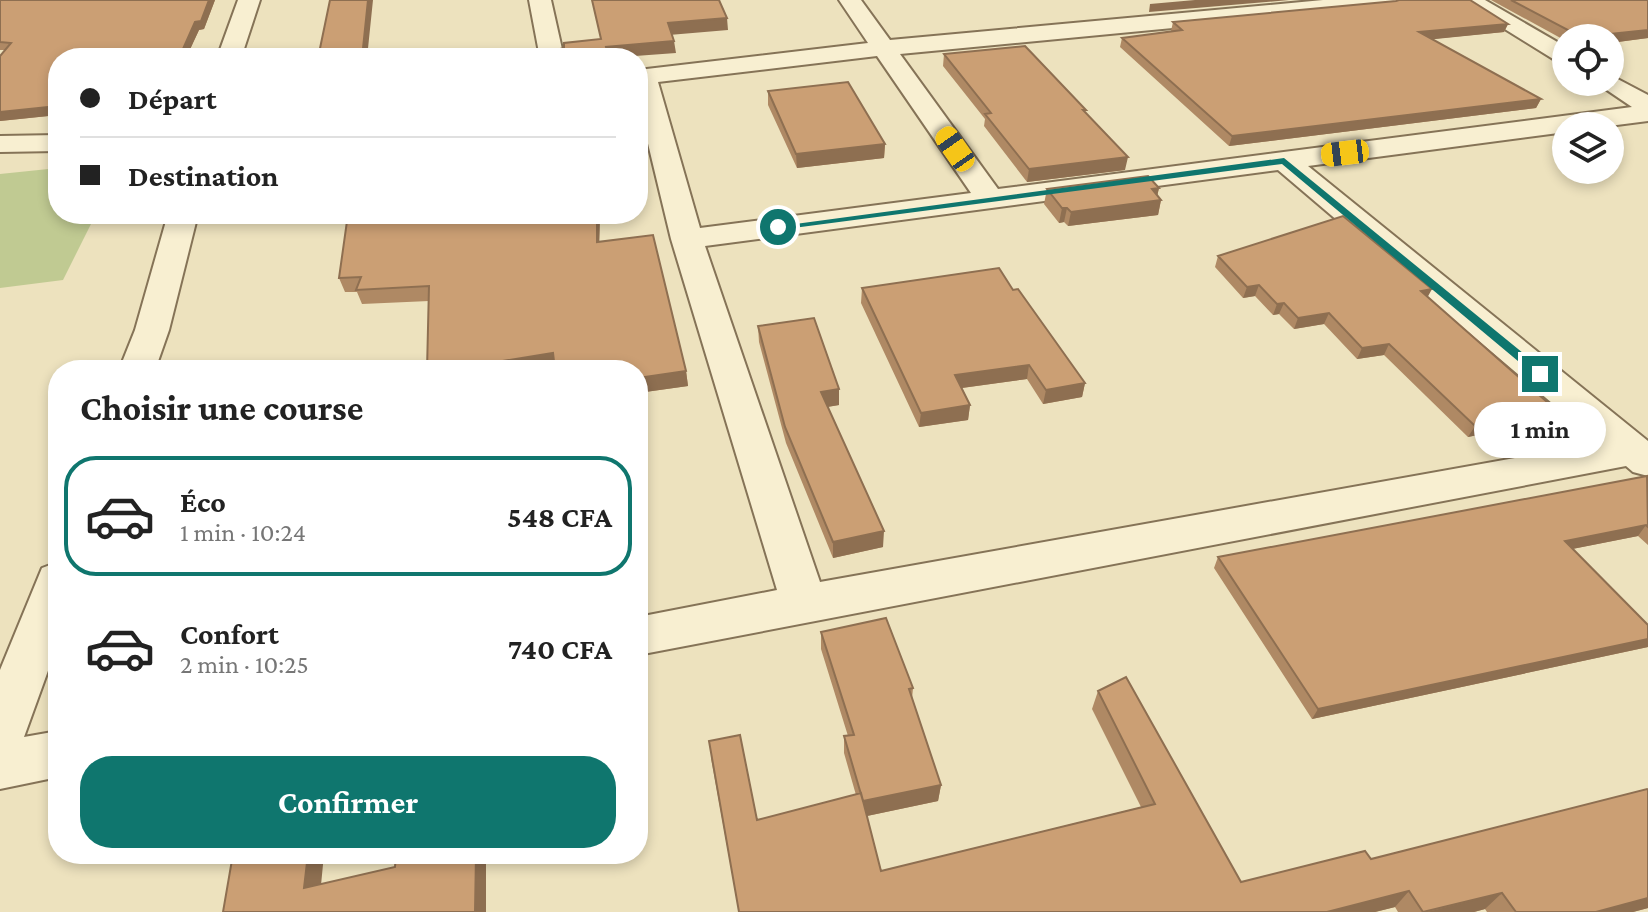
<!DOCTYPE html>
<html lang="fr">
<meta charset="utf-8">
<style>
:root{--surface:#fff;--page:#f6f6f6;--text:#222;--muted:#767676;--line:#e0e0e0;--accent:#0f766e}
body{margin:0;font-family:"Crimson Pro",serif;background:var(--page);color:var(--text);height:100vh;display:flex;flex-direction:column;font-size:30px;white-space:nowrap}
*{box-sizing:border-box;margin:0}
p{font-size:26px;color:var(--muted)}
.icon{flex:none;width:44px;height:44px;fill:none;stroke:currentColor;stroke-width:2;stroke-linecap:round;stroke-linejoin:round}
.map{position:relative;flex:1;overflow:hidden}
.details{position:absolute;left:48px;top:360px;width:600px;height:504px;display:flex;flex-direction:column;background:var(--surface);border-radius:32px;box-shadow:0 4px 12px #0003}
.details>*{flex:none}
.banner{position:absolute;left:48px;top:48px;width:600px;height:176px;border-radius:32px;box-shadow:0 4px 12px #0003;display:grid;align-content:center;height:176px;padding:0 32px;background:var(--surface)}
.tools{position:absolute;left:1552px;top:24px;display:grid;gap:16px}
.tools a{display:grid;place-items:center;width:72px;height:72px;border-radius:50%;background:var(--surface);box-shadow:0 4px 12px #0003;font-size:40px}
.end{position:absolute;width:36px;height:36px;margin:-18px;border:10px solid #0f766e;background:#fff;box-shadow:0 0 0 4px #fff}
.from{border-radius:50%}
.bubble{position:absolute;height:56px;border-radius:28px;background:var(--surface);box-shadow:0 4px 12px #0003;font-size:26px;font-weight:700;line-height:56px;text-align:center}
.car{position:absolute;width:24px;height:48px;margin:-24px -12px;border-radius:10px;box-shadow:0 0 6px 2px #0007;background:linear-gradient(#f5c518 24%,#345 0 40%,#f5c518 0 76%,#345 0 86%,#f5c518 0)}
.banner b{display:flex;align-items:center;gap:28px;height:76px;font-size:30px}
.banner b+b{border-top:2px solid var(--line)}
.banner i{width:20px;height:20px;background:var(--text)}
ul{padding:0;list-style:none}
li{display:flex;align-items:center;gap:24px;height:120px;margin:0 16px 12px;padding:0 16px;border:4px solid transparent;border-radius:32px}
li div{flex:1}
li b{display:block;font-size:30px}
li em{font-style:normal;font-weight:700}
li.active{border-color:var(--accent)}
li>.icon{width:72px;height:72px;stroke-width:1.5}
h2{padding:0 32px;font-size:36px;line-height:96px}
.action{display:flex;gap:16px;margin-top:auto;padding:16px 32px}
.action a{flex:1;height:92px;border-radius:32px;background:var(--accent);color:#fff;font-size:32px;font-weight:700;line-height:92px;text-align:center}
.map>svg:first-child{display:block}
</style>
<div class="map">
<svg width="1648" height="912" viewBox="0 0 1648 912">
<rect width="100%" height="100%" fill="#ede2be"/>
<path fill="#c0ca92" d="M58 168V214H96L63 280 0 288V174Z"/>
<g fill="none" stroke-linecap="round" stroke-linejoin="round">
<g stroke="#857357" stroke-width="4">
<path id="minor" d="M238 0H260L241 58H217Z
M529 0H551L564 58H540Z
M839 0H861L890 40 1323 0H1404L1393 7 900 54 998 189 1632 107 1595 82H1610V75L1648 95V121L1609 126H1566V132L1308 166 1648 441V476L1633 472 1626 466 638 655V617L777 590 671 239 638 102V70L868 43ZM877 56 971 193 700 228 658 82ZM1278 170 1599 443 820 582 705 246Z
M1458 0H1485L1566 47V64L1558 62Z
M58 135V151L0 152V136Z
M168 214H198L169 330 155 370H119L135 330Z
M58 562V643L24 737 58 731V777L0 789V670L42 568Z"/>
</g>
<use href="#minor" fill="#f8efd1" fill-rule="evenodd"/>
</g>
<path fill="#af8964" d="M0 0H215L204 29 199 30 186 58H58V115L0 121V56L5 50H0Z
M1491 0H1648V38L1610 43V38H1566V41Z
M1396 1 1508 24 1504 32 1432 39 1541 99 1536 108 1229 146 1120 47 1122 38 1171 31 1173 22Z
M944 54 1085 113 1125 170 1027 182 984 126 985 119 943 66Z
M768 91 885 144 884 158 797 168 768 105Z
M1159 188 1157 196 1161 200 1158 215 1068 226 1064 222 1059 223 1044 204 1047 189Z
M600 214 599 241 686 371 688 386 638 393V370L554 368 539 370H427L429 301 362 304 357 292H345L339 278Z
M1218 256 1428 297 1555 409 1548 420 1468 437 1384 355 1357 359 1324 324 1294 329 1279 314 1273 315 1255 296 1243 298 1215 267Z
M862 288 1013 290 1085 383 1082 397 1043 404 1027 379 962 388 970 405 968 420 919 427 861 303Z
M758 326 839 405 827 407 883 547 833 558 786 443 759 342Z
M1648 477V545L1638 536 1572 549 1648 625V647L1312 719 1214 568 1218 557Z
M821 632 913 688 912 699 941 785 938 801 867 816 881 871 1141 807 1092 709 1098 691 1241 882 1371 859 1648 908 1633 912H1487L1485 909 1474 912H1398L1395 907 1375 912H739L711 758 757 820 856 795 844 753V736H848L821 649Z"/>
<path fill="#8e6f51" d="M209 0H215L204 29 199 30 186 58H179L195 22Z
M368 0H373L367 58H362Z
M1195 0H1289L1149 12 1150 4Z
M727 18 728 30 669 35 668 23Z
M1508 24 1504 32 1416 41 1419 32Z
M1648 30V38L1610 43V38H1581Z
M674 41 676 53 608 58 606 47Z
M1541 99 1536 108 1229 146 1232 136Z
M58 106V115L0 121V112Z
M885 144 884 158 797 168 796 154Z
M1128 157 1125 170 1027 182 1029 169Z
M1159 188 1156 201 1161 200 1158 215 1068 226 1071 212 1152 189Z
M1062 208H1067L1064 222 1059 223Z
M597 214H600L599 255 597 242Z
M1259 285 1255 296 1243 298 1247 287Z
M1432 289 1426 300 1421 291Z
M1284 303 1279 314 1273 315 1277 304Z
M1329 313 1324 324 1294 329 1298 318Z
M1389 344 1384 355 1357 359 1362 348Z
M553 353 556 367 539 370H479L478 365Z
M1029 365 1027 379 954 389 955 375Z
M686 371 688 386 638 393V378Z
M1085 383 1082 397 1043 404 1046 390Z
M839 389V405L821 408V392Z
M970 405 968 420 919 427 921 413Z
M1555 409 1548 420 1468 437 1475 426Z
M1646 525 1638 536 1557 552 1565 541Z
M884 531 883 547 833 558V542Z
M1648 639V647L1312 719 1318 709Z
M941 785 938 801 862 817 863 801Z
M308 854H324L319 906 304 888Z
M476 854H486V912H475Z
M1409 891 1395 907 1375 912H1327Z
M1502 893 1485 909 1474 912H1427Z
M1648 898V908L1633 912H1596Z"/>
<path fill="#cb9f74" stroke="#8e6f51" stroke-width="2" d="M0 0H209L201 21 195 22 179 58H58V106L0 112V56L11 43 0 42Z
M330 0H368L362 58H318Z
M592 0H719L727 18 668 23 674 41 606 47 609 58H562L560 49 564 48V43L601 39Z
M1399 0H1470L1508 24 1419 32 1541 99 1232 136 1122 38 1182 30 1173 22 1396 1Z
M1511 0H1648V30L1581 37Z
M1025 46 1086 110H1083L1128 157 1029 169 985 114 991 113 944 54Z
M848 82 885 144 796 154 768 91Z
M1148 176 1159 188 1152 189 1161 200 1071 212 1067 208H1062L1047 189Z
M348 214H597V242L653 235 686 371 638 378V370H555L553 353 478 365 479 370H427L429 286 356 290 361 277 339 278Z
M1343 216 1432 289 1421 291 1555 409 1475 426 1389 344 1362 348 1329 313 1298 318 1284 303 1277 304 1259 285 1247 287 1218 256Z
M999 268 1013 290 1018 289 1085 383 1046 390 1029 365 955 375 970 405 921 413 862 288Z
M814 318 839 389 821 392 884 531 833 542 785 427 758 326Z
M1647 476 1648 527 1646 525 1565 541 1648 625V639L1318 709 1218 557Z
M886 618 913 688 909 689 941 785 863 801 844 736 854 735 821 632Z
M1126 677 1241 882 1365 851 1371 859 1647 789 1648 790V898L1596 912H1516L1502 893 1423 912 1409 891 1327 912H739L709 741 740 735 757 820 861 793 881 871 1155 804 1098 691Z
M233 854H308L304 888 395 867 396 854H476L475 912H223Z"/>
<path fill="#0f766e" d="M1284 158 1545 371V376H1536L1282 164 778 230 773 227Z"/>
</svg>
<div class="tools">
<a><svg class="icon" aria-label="locate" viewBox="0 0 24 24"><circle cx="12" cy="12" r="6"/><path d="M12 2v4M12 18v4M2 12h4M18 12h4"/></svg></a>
<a><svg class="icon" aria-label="layers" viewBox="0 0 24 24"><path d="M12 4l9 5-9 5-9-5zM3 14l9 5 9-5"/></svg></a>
</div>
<i class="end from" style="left:778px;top:227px"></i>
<i class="end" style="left:1540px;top:374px"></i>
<div class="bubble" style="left:1474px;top:402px;width:132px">1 min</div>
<i class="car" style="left:955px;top:149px;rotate:325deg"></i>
<i class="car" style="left:1345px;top:153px;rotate:263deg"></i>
<div class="banner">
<b><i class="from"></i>Départ</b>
<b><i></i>Destination</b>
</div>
<section class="details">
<h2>Choisir une course</h2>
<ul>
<li class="active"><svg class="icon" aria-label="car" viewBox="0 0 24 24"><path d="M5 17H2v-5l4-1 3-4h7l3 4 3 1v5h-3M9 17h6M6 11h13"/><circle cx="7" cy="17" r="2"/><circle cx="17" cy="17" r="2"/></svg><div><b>Éco</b><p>1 min · 10:24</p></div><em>548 CFA</em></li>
<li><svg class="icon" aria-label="car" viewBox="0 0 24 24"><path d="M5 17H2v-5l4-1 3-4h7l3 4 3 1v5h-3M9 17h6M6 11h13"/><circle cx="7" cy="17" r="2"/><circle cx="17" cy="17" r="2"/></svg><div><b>Confort</b><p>2 min · 10:25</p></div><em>740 CFA</em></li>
</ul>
<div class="action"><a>Confirmer</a></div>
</section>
</div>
